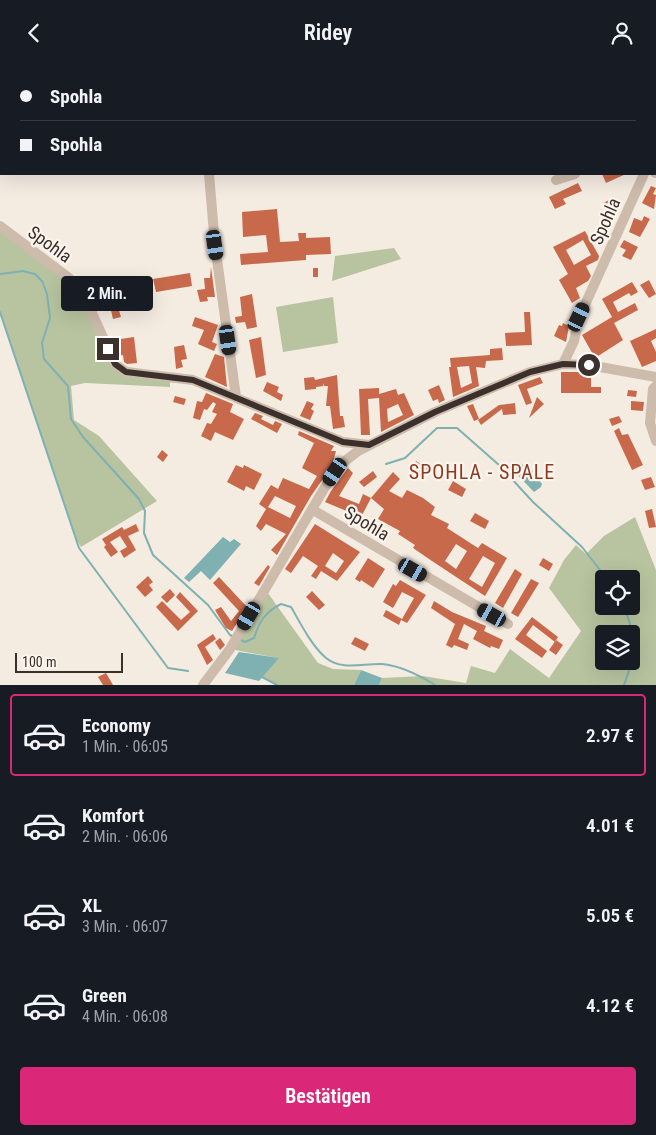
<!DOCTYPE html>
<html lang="de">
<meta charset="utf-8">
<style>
:root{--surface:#171b24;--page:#242831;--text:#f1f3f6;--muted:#9ea1a6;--line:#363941;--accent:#db2777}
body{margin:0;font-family:"Roboto Condensed",sans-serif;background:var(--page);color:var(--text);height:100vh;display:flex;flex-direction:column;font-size:19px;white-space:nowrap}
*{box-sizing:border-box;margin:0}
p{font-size:16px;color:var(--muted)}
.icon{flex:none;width:28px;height:28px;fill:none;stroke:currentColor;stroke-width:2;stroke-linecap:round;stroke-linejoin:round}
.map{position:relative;height:620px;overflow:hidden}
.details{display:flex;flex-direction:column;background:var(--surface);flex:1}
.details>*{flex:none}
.guide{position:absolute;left:0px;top:0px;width:656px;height:110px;box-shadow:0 5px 20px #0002;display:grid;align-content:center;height:110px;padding:0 20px;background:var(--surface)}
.buttons{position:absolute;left:595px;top:505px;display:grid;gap:10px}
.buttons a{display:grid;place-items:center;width:45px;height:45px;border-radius:5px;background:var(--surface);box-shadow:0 5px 20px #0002;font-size:25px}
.scale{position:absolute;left:15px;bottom:12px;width:108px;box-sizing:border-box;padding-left:5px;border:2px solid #3b302b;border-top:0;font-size:14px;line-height:18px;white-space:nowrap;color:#3b302b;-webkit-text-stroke:4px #fbf5ee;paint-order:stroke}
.end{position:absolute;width:22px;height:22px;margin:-11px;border:6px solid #3b302b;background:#fff;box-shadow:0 0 0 2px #fff}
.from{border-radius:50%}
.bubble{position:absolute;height:35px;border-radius:5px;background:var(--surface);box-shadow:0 5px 20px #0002;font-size:16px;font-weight:600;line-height:35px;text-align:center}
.car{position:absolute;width:15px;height:30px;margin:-15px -8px;border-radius:6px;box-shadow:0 0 4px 1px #0007;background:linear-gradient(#222 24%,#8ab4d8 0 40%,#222 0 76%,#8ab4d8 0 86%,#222 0)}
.guide b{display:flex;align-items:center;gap:18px;height:48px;font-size:19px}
.guide b+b{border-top:1px solid var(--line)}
.guide i{width:12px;height:12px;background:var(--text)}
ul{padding:9px 0 0;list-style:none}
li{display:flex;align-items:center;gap:15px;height:82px;margin:0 10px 8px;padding:0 10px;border:2px solid transparent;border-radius:5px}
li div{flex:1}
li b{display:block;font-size:19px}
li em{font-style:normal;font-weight:600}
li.on{border-color:var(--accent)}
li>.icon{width:45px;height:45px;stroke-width:1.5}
.action{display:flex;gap:10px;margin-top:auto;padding:10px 20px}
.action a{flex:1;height:58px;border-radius:5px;background:var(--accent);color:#fff;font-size:20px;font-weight:600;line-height:58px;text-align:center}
header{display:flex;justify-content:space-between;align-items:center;height:65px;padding:0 20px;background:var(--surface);font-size:22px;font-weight:600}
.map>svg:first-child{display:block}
</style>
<header><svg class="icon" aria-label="back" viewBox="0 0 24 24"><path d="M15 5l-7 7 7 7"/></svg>Ridey<svg class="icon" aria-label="person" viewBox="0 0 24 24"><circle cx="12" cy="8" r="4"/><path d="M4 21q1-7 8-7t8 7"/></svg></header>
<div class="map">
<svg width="656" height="620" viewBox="0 0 656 620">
<rect width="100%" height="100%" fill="#f4ebe1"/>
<path fill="#b8c4a0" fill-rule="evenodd" d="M0 162 69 213 115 299 170 312V322L85 318 71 321 74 355 99 371 157 436 81 482 76 474 0 247Z
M394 183 401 194 332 216 335 191Z
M333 232 338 278 283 287 276 242Z
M635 452 656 505V620H379L382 613 423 611 466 618 471 601 495 608 510 584 549 613 581 566 549 523 564 495 576 480 586 489 604 471ZM604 514H631V541H604ZM604 569H631V596H604Z
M265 524 318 598 333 604 361 605 354 620H277L262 612 278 593 230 584Z"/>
<path fill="#7fb0b2" d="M518 397 532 405 542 419 541 422 534 427 510 402Z
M223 472 230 477 234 474 241 479 210 515 201 506 189 517 184 513Z
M239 587 279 593 259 616 225 608Z
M361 605 382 613 379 620H354Z"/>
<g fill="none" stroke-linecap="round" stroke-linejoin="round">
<path stroke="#7fb0b2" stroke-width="2" d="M0 209 23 206 35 209 42 216 47 229 50 253 42 278 44 294 68 321 71 354 83 372 139 434 145 446 144 468 153 490 208 540 230 570 234 572
M0 247 79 483 168 603 188 606
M386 399 405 393 437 363H457L499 400 533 437 582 482 607 514
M623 541C637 568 635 592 624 620
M241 575 245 577 254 573C259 557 265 547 281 539L291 542C301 559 311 580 326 593 342 606 364 598 382 599 402 601 419 610 435 620
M262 612 277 620"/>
</g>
<path fill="#c8694b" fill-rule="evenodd" d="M602 109H626L606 118Z
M578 118 582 126 563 134 566 139 555 144 549 132Z
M651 121 656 123 653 129 656 130 654 144 642 138Z
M613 133 616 140 606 145 603 138Z
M277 144 280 177 299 176 298 168H306V173L330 172 331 189 306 190V195L241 200 240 189 268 187 266 170 243 172 242 147Z
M644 151 650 154 640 172 629 167 634 153 642 156Z
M585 166 599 191 598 195 586 201 591 211 588 216 576 223 580 233 572 238 559 215 568 209 553 182ZM583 175 591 190 574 200 566 185Z
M624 175 638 182 631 195 622 191 626 185 620 182Z
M211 202 215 232H207L208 236 200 237 197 225 205 224 204 213H210Z
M313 203H318V212H313Z
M190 208 192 221 156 227 153 214Z
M649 215 656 229 649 233 640 220Z
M632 217 638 227 631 231 629 228 613 237 618 247 635 238 638 245 614 258 623 275 595 293 582 270 612 252 602 234Z
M108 224 110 230 114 229 121 252 113 254 110 241 106 243 101 226Z
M252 229 257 262 247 264 245 257 236 258 235 252 242 251 240 232Z
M524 247H530L532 280 506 281 505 268 525 267Z
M195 252 218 260 212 277 217 279 214 286 198 279 204 265 192 261Z
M563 258 569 261 566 277 554 271 559 260 562 261Z
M656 264V273L651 276 656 287V296L642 302 630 276Z
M134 272 137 298 127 299 124 297 123 290 119 291 114 275Z
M261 272 266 310 256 313 249 275Z
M184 280 187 294 181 295 183 302 176 304 174 282Z
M502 283 503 295 486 296 485 303 476 302 479 321 453 332 449 302H451L450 293 490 290V284ZM469 301 472 318 461 323 457 302Z
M215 289 224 292 227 322 205 312Z
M561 307H591V322H601V328H561Z
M337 310 340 351H343L345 362 333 364 330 341H326L328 321H324V318L323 321 316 322V324L305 325 304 313 314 312 315 315Z
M540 312 543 318 527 324 532 338 526 340 518 320Z
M267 317 279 322 277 327 283 330 281 336 263 326Z
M439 320 445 335 439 338 438 334 433 336 428 325Z
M379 323V329L396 324 398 330 404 328 414 350 381 367 379 333 368 334 370 370H361L359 324ZM398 339 403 350 388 357 387 344Z
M628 325 637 326 636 332 627 331Z
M206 328 233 339 230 347 244 354 233 375 215 367 211 376 201 371 207 358 211 359 217 349 212 347 216 339 213 337 207 345 204 344 200 355 193 353 197 336 202 337Z
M175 331 186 334 184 340 173 337Z
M537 332 544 339 529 353Z
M307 336 314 339 311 344 314 346 310 355 300 351Z
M631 336 644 337 643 346 631 345Z
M515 338 516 349 503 350 502 344 481 360 478 355 499 340Z
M473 339 479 354 474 356 467 341Z
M255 348 263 351 261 354 273 360 275 356 282 359 277 368 251 354Z
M619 351 622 357 612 361 609 354Z
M619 363 622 370 628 369 643 400 632 405 614 366Z
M299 366 334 381 331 386H336L332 401 311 431 277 490 271 485 286 469 266 459 261 466 256 461 266 444 259 439 271 420 278 424 283 413 309 424 317 411 302 403 314 378 298 370ZM275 431 296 441 290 453 268 442Z
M162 385 168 390 163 397 157 392Z
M416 396 429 404 424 413 411 405Z
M236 400 243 403 244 400 262 409 254 425 246 421 244 426 227 417Z
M348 403 353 408 339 431 359 439 363 429 371 433 361 452 325 437 331 426Z
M373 406 377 412 364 422 359 417Z
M393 407 400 414 389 426 402 433 407 425 423 433 435 442 431 450 449 459 447 463 478 483 482 478 507 493 485 531 432 496 413 483 415 480 398 469 400 466 378 454 384 444 371 433ZM456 479 467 486 456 504 445 496ZM483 491 495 498 482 522 469 514Z
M651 412 655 422 645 425 641 415Z
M453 416 466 424 462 432 448 425Z
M652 444 656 462 649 463 645 446Z
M475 448 489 456 485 464 470 456Z
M136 459 139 466 128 471 136 485 124 493 120 486 127 482 120 471 110 477 118 487 111 492 104 482 106 480 102 474 122 462 124 465Z
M315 459 360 487 337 516 321 506 316 514 311 511 318 501 303 491 291 508 285 504ZM333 488 344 496 336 508 325 501Z
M368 493 385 504 373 523 361 515 360 517 355 514Z
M543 493 553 499 549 506 539 500Z
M268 500 270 502 259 521 254 518Z
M515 504 522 509 503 543 495 538Z
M148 511 153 517 149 520 153 525 145 532 136 522Z
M219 512 247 542 232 566 226 563 215 545 221 542 231 556 239 546 213 518Z
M531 514 539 518 518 552 511 548Z
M400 515 426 530 407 558 401 555 399 560 383 551 386 545 402 554 414 533 402 527 393 543 383 537 393 519 396 521Z
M170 524 175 530 167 538 161 532Z
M312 526 325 540 319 545 306 532Z
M180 527 198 546 178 566 156 542 162 536 181 555 190 547 176 532Z
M434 536 452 547 486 561 484 566 503 575 499 584 491 581 490 583 473 574 477 566 464 559 458 574 469 579 467 585 454 580 452 583 446 580 455 559 431 543Z
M532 552 558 572 555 577 533 560 526 570 547 586 542 593 515 574Z
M213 569 216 574 205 582 213 595 207 600 197 580Z
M355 572 369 579 365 586 351 579Z
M220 573 225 580 220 585 215 577Z
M556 575 563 580 556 590 549 585Z
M106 608 113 620H103L98 612Z"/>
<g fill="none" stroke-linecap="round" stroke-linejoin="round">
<path stroke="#cdbbac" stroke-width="10" d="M655 87 656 85
M655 108H656
M209 109 215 180 236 332
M556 115 575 109
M0 161 69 213 88 239 115 299 126 307 193 315 343 377 369 380
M563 299 574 276 579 253 644 109
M656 321 653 324 650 358 656 376
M313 445 508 559
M203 620 230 584 325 422 345 396 358 386 435 347 530 307 563 299 589 300 656 312"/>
</g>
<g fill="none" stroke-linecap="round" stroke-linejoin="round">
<path stroke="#3b302b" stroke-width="6" d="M108 284 115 299 126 307 193 315 343 377 369 380 435 347 530 307 563 299 589 300"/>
</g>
<g text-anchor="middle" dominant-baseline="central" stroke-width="4.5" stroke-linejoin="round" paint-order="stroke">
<g font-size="18" fill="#3b302b" stroke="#fbf5ee">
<text transform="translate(605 156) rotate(-66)">Spohla</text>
<text transform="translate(50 179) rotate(36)">Spohla</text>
<text transform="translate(367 458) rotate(31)">Spohla</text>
</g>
<g font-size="20" letter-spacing="1" fill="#8c3b22" stroke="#fbf5ee">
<text x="482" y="407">SPOHLA - SPALE</text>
</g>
</g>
</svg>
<div class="buttons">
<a><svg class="icon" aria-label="locate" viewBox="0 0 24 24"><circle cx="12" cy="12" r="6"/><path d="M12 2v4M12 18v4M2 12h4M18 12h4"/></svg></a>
<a><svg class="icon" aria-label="layers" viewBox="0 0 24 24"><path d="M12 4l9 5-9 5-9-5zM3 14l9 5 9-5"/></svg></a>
</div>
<div class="scale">100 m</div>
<i class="end from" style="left:589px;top:300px"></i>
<i class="end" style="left:108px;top:284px"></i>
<div class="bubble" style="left:61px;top:211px;width:92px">2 Min.</div>
<i class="car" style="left:215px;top:180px;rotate:172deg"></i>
<i class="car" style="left:579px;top:252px;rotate:25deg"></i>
<i class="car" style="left:228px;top:275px;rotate:172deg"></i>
<i class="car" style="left:335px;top:407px;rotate:214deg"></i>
<i class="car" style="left:413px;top:505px;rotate:120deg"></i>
<i class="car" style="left:492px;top:550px;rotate:299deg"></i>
<i class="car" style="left:249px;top:551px;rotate:210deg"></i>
<div class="guide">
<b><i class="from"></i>Spohla</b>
<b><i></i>Spohla</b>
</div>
</div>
<section class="details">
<ul>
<li class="on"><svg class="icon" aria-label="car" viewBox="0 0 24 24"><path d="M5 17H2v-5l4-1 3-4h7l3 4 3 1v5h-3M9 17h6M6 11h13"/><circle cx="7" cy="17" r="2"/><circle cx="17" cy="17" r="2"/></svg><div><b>Economy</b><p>1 Min. · 06:05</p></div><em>2.97 €</em></li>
<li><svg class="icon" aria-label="car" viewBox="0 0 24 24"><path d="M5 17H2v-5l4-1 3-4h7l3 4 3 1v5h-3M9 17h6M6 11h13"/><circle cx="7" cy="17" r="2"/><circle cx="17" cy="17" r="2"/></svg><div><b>Komfort</b><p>2 Min. · 06:06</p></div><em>4.01 €</em></li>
<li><svg class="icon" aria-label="car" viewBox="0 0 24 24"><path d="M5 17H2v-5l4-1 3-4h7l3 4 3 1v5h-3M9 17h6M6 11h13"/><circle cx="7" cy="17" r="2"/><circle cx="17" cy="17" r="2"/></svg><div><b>XL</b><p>3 Min. · 06:07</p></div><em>5.05 €</em></li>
<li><svg class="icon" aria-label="car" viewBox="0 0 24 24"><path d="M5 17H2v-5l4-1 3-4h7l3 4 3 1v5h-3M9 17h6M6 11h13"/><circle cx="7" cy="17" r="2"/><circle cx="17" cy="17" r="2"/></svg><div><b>Green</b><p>4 Min. · 06:08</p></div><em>4.12 €</em></li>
</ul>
<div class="action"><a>Bestätigen</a></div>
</section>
